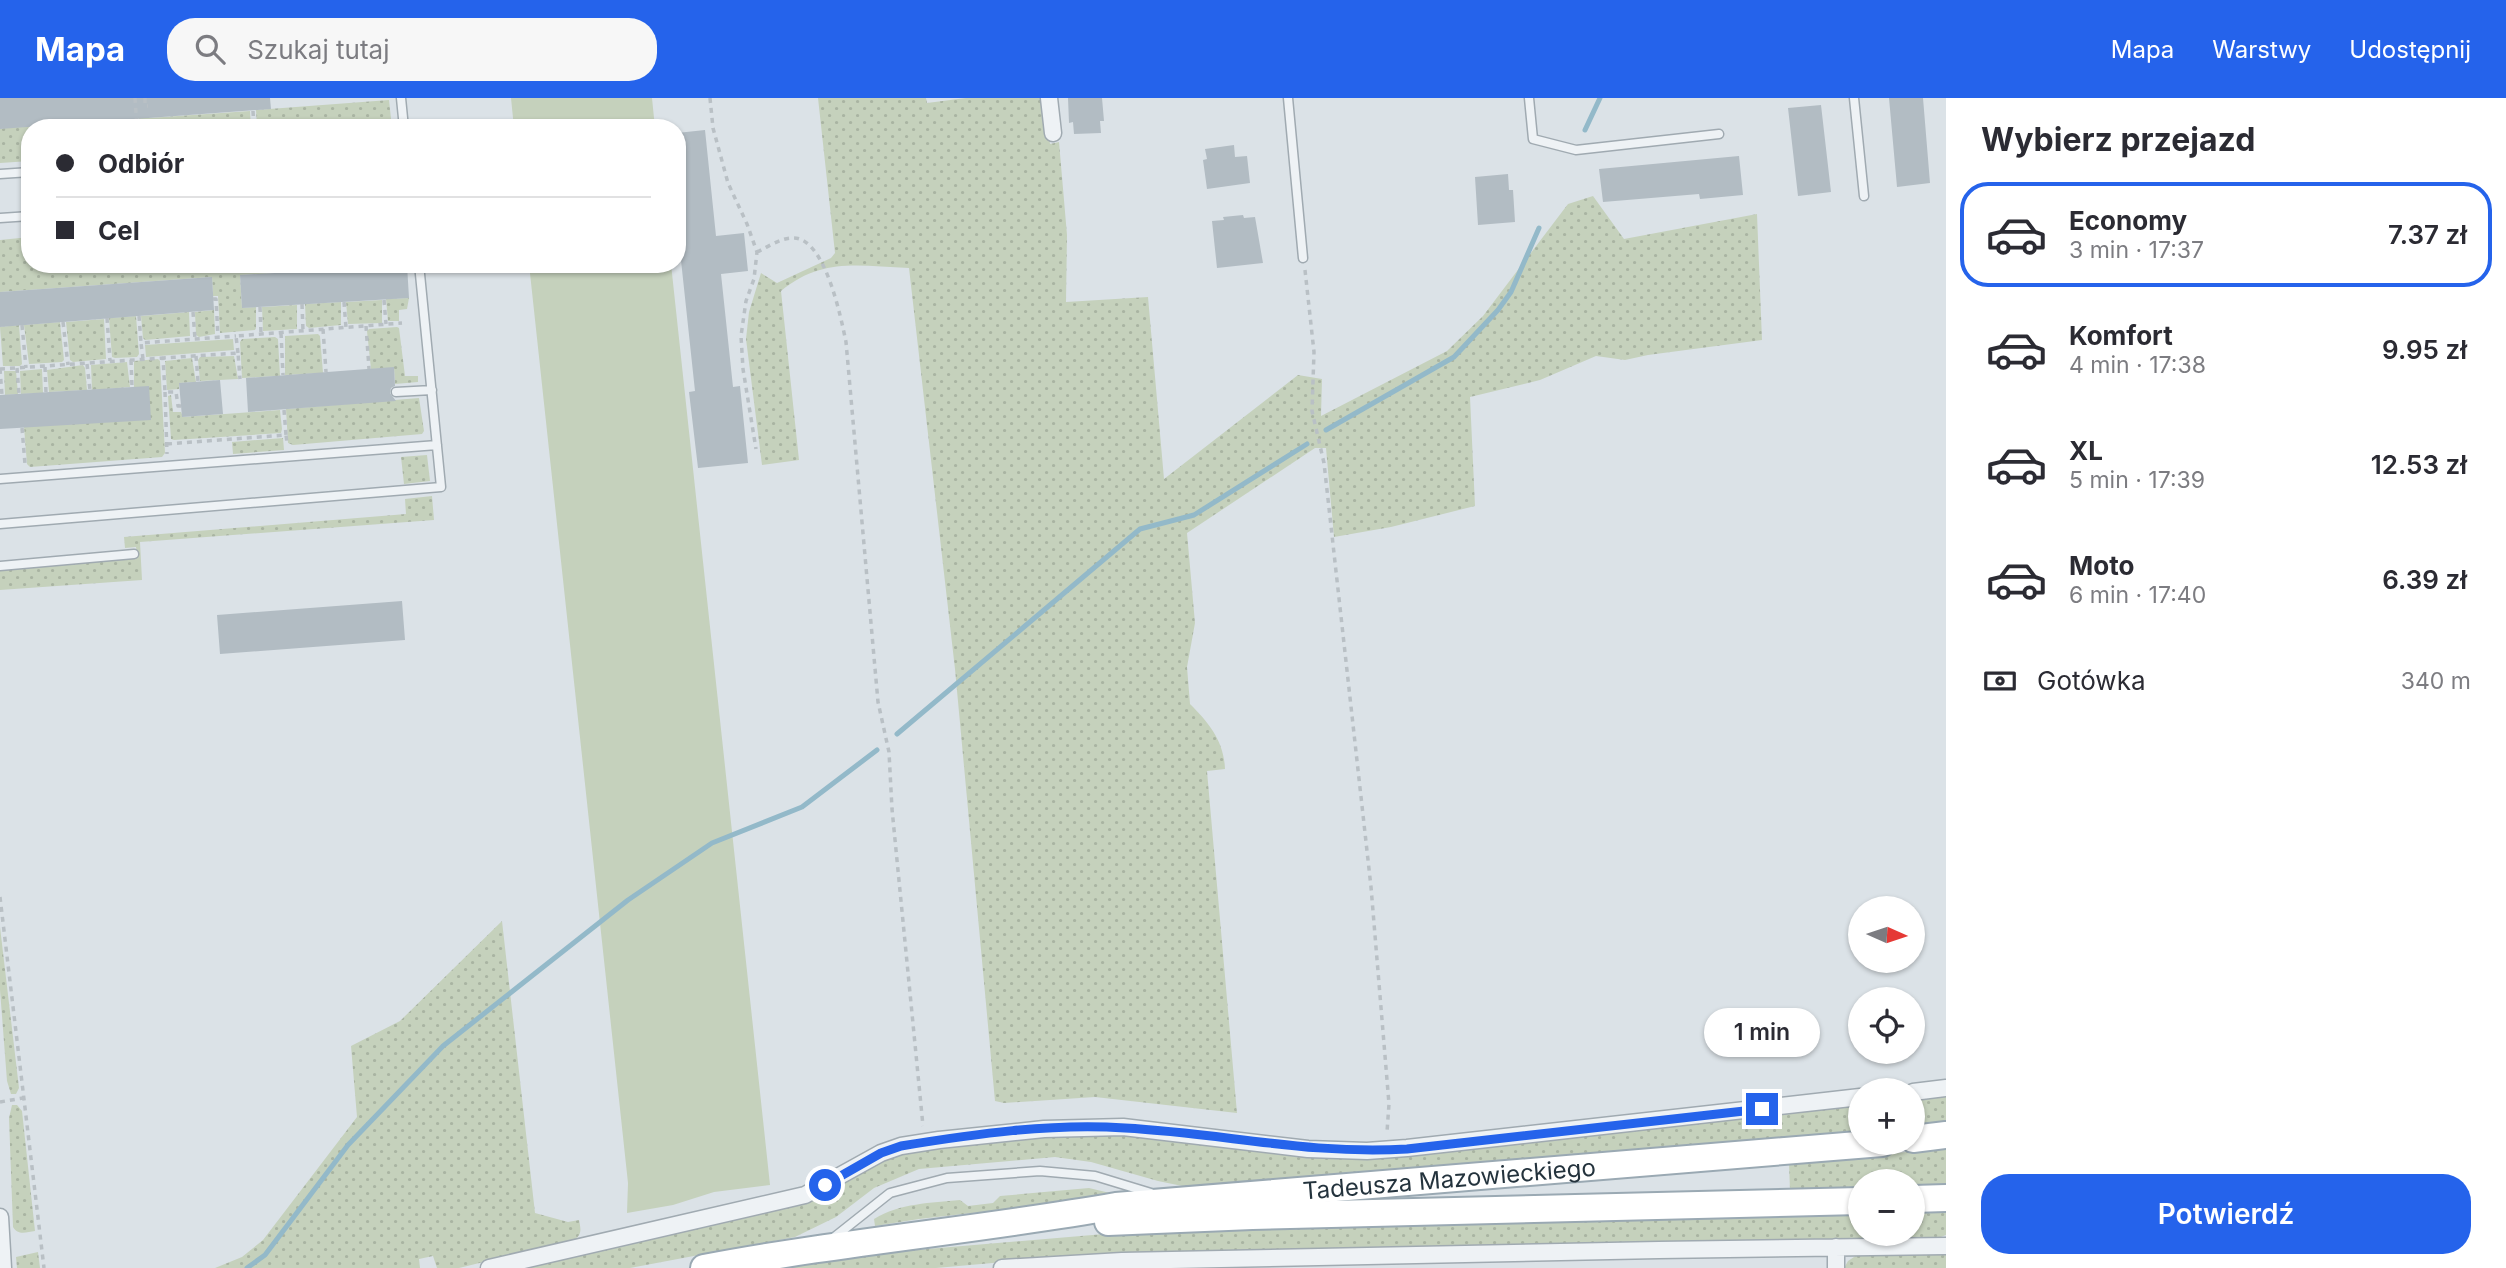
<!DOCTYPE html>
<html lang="pl">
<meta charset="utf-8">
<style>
:root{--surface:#fff;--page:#f7f7f7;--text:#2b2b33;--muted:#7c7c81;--line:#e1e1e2;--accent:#2563eb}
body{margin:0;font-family:Inter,sans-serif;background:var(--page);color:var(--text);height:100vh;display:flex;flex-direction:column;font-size:26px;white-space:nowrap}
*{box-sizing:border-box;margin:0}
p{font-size:23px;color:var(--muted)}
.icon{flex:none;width:38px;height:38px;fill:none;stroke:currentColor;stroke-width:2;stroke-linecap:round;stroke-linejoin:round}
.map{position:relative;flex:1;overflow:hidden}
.panel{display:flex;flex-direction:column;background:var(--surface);width:560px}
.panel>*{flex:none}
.guide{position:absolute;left:21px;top:21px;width:665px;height:154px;border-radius:28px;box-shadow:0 2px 5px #0004;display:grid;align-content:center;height:154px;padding:0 35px;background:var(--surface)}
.needle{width:46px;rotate:93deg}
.tools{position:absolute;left:1848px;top:798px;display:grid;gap:14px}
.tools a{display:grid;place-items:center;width:77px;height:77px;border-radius:50%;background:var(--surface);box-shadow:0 2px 5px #0004;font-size:35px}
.end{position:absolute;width:32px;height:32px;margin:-16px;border:9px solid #2563eb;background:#fff;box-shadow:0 0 0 4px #fff}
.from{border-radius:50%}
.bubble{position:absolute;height:49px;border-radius:24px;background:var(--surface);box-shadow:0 2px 5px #0004;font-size:23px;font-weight:600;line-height:49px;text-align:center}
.guide b{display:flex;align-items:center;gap:24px;height:66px;font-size:26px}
.guide b+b{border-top:2px solid var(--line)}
.guide i{width:18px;height:18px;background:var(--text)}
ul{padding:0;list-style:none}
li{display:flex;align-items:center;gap:21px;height:105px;margin:0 14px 10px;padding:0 21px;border:4px solid transparent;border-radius:28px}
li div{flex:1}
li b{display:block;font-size:26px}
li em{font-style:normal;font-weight:600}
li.active{border-color:var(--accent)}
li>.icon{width:63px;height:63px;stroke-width:1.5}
h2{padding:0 35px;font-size:32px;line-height:84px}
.pay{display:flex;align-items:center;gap:18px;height:77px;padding:0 35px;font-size:26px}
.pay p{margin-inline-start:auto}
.action{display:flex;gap:14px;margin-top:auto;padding:14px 35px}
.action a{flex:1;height:80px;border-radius:28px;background:var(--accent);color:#fff;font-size:28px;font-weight:600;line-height:80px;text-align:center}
header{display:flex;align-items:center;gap:42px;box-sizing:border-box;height:98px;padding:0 35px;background:var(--accent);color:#fff}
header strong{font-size:33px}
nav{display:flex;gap:38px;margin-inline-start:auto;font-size:24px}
.search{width:490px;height:63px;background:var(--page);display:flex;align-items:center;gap:18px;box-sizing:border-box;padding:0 24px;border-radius:28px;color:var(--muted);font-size:26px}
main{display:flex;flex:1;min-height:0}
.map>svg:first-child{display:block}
</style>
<header>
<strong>Mapa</strong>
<div class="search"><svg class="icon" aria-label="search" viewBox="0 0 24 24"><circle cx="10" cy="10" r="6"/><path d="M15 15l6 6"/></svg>Szukaj tutaj</div>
<nav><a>Mapa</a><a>Warstwy</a><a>Udostępnij</a></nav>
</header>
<main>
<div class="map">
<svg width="1946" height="1170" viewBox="0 0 1946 1170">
<defs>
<pattern id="grass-dots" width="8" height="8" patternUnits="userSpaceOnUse" patternTransform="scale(1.75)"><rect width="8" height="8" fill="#c5d1bc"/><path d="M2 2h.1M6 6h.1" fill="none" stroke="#a9b4a2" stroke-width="1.8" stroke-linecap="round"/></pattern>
</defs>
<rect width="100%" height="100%" fill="#dbe2e7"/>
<path fill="url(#grass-dots)" d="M131 0 134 30H30V63L0 65V31Z
M137 0 148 11 149 20 250 13 251 30H140Z
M818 0H926L927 5 966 0H1044L1050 46 1059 44 1067 137 1066 204 1148 199 1164 381 1298 277 1322 281 1321 318 1447 253 1483 218 1568 106 1593 98 1624 141 1757 116 1762 242 1648 257 1625 262 1596 258 1540 282 1470 299 1475 408 1391 429 1334 439 1326 350H1315L1187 435 1195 525 1187 569 1190 606C1209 625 1224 643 1225 671L1207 673 1237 1015 1095 999 1004 1005 995 1003 955 571 909 170C859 168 822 159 781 193L799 362 762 367 746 241 749 214 761 175 777 185 831 160 835 155Z
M389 2 392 30H257L256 12Z
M30 139V166L407 167 240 177 242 210 256 209V230L255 232 220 235 218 198H213L212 179 0 194V142Z
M409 200 407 211 399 212V223H388L386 201Z
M382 202V225L348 226 346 204Z
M341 204V227L309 230 306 228 305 206Z
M297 207V231L263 233 262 209Z
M214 212 215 236 199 239 196 237 195 214Z
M189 214 190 238 145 242 143 240 141 218Z
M136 218 139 256 137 259 115 260 112 259 109 220Z
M104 221 106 261 73 264 70 262 66 224Z
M60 224 64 262 62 264 29 266 24 227Z
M19 227 22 266 20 268H3L0 229Z
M397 229 399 230 405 278H418V284L395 286 394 270 371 271 367 233 369 231Z
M318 236 320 238 323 275 285 277V238Z
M275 239 278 241 280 278 242 280 240 244 242 241Z
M234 258 238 281 200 283 198 262 200 259Z
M192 260 196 284 179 285V291L167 292 165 263Z
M158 261 160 263 165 355 162 359 30 369 27 366 24 329 134 289V263Z
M127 264 130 289 92 292 91 267Z
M83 267 85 270 87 292 49 294 47 272Z
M42 271 43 295 21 296 20 273Z
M4 273H16L18 296 5 297Z
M171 297 173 314H181L183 319 280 312 282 331 281 335 174 342 171 341 168 298Z
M419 300 424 333 422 336 293 347 288 345 286 311Z
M283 340 284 352 233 356 232 344Z
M427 357 430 383 404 386 401 359Z
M432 398 434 422 140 444 142 482 0 492V472L137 460 136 449 125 450 124 439 406 416 405 401Z
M502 823 535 1115 568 1124 579 1122C581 1132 582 1136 574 1142L459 1170H437L433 1158 419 1161 420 1170H215L242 1159 263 1142 357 1019 351 948 400 923Z
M0 829 19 990 16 996H11L7 983 0 892Z
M1946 997V1026L1913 1030V1000Z
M1860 1006V1035L1192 1090 1158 1083 1091 1064 1055 1059 919 1071 874 1090 836 1119 795 1139 630 1170H527L702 1127 803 1104 822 1097 870 1068 908 1052 1041 1039 1119 1037 1314 1058Z
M12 1007H17L22 1013 35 1133C27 1134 18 1138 13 1129L9 1020Z
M1946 1050V1087L1913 1088V1083H1860V1089L1790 1092 1789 1066Z
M1089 1090 1114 1096V1099L919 1121 875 1128 874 1121C900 1105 931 1105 960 1102L968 1108 993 1105 1000 1098Z
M1946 1111V1137L1938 1140 1734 1143 1136 1156 1059 1159 936 1170H782L904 1153 1116 1135 1246 1129 1860 1114V1136H1913V1112Z
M38 1154 40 1170H17L16 1159Z
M1857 1157H1946V1170H1844L1848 1163Z"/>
<path fill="#c5d1bc" d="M511 0H652L655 30H514Z
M529 166H671L770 1087 714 1094 673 1107 627 1115 628 1085Z
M233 241 234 252 146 259 145 247Z"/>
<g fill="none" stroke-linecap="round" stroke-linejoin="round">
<path stroke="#93b9c9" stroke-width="5" d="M1585 32 1600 0
M1326 332 1454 259 1498 212 1511 194 1539 130
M897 636 1140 431 1194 417 1307 346
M247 1170 265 1157 348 1047 443 948 628 802 712 745 802 709 877 652"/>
</g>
<path fill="#b2bcc3" d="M0 0H270L271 11 0 31Z
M1068 0H1102L1104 23H1100L1101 35 1074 36 1073 24 1069 25Z
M1889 0H1923L1930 85 1897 89Z
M1821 7 1831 94 1798 98 1788 10Z
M705 32 716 138 744 135 748 173 721 176 733 289 740 288 748 365 698 370 689 294 695 293 677 125V35Z
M1234 47 1235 59 1247 58 1250 85 1207 91 1203 62 1207 61 1205 51Z
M1739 58 1743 97 1700 101 1699 96 1603 104 1599 71Z
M1508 76 1509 92H1513L1515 124 1478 127 1475 79Z
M1243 117 1244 120 1255 119 1263 165 1217 170 1212 123 1224 122 1223 119Z
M407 167 409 200 242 210 240 177Z
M212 179 214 212 0 229V194Z
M394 269 395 288 391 290 390 295 396 303 248 314 246 280Z
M220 282 223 316 182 319 179 285Z
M149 288 151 322 0 331V297Z
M402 503 405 542 220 556 217 517Z"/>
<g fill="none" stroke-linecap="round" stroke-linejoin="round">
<g stroke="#a0aab1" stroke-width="11">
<path id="lane" d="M401 0 404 30
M1288 0 1303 160
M1529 0 1533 41 1576 52 1719 36
M1854 0 1864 98
M0 76 30 74
M0 120 30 118
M396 294 432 292
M0 381 437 347
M0 426 441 389 419 166
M0 468 134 456
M832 1141 890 1095 947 1080 1040 1073 1095 1078 1151 1095"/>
</g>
<g stroke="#a0aab1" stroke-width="19">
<path id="street" d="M1049 0 1053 35
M1913 994 1946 990
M0 1119 3 1170
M1836 1149V1170
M489 1170 805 1097 881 1055 901 1048 939 1042 1044 1031 1123 1029 1308 1051 1367 1053 1407 1050 1860 999
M1002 1170 1122 1163 1659 1152 1946 1148"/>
</g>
<g stroke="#9aa9b3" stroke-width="30">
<g id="primary">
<path d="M1913 1041 1946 1037"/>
<path d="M1913 1101 1946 1100"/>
<path d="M1108 1124 1252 1118 1860 1103"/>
<path id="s1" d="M704 1170C840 1144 979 1132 1116 1108L1882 1045"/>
</g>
</g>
<path stroke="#b9c0c5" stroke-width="3.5" stroke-dasharray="5 5" stroke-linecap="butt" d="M135 0 137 30
M145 0V8H148
M710 0 713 30 728 85 747 126 757 154 754 181 746 203 741 238 743 271 756 351
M253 13 254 30
M757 154C768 149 780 140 793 140 825 139 841 220 846 244L878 604 889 654 892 711 923 1028
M1305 172 1314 254 1312 313 1324 365 1371 789 1389 1006 1387 1034
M213 201H216L218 239
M384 202 386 226
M344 204 346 230
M302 206 303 233
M260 209 261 236
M193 214 195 241
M139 218 141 245
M107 220 110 263
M63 224 68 267
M22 227 26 270
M366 228 369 271
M323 231 326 274
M281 235 283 277
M238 255 236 238 402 225
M196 258 198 283
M143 261 141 245 236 238
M131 262 132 289
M87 266 90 292
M45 269 46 295
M17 270 19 296
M0 271 163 260
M0 271 2 297
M165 294 167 356
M181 308H178L176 294H165L163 260 238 255 240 281
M284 312 286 337
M22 330 25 366
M167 346 286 337 287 345
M0 799 44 1170
M0 1004 23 1000"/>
<use href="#lane" stroke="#eef2f5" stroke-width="8"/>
<use href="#street" stroke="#eef2f5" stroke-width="16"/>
<use href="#primary" stroke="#fff" stroke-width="26"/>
</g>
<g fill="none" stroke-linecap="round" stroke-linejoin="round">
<path stroke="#2563eb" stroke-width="9" d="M825 1087 881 1055 901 1048C974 1036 1051 1025 1125 1030 1222 1035 1308 1057 1407 1051L1762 1011"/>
</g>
<g text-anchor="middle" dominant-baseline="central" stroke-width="6" stroke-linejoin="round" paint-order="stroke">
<g font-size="24" fill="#24333d" stroke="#eaf1f4">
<text stroke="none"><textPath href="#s1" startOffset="751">Tadeusza Mazowieckiego</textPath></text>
</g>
</g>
</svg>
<div class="tools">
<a><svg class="needle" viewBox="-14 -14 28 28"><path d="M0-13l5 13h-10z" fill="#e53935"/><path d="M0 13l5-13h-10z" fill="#7c7c81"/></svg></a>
<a><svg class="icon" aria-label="locate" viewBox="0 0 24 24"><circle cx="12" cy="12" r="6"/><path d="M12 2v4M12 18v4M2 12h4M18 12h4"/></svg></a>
<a>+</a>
<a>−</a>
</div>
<i class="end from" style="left:825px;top:1087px"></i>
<i class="end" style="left:1762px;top:1011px"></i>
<div class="bubble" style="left:1704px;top:910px;width:116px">1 min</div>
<div class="guide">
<b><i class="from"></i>Odbiór</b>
<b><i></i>Cel</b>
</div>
</div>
<section class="panel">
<h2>Wybierz przejazd</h2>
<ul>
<li class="active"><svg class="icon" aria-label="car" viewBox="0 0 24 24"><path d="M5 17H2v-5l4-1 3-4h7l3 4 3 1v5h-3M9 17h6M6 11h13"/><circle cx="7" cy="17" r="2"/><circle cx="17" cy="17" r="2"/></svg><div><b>Economy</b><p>3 min · 17:37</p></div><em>7.37 zł</em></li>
<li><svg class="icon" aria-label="car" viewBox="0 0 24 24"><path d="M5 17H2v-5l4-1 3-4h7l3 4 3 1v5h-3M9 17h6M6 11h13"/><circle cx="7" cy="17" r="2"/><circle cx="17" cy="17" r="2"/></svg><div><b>Komfort</b><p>4 min · 17:38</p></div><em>9.95 zł</em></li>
<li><svg class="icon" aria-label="car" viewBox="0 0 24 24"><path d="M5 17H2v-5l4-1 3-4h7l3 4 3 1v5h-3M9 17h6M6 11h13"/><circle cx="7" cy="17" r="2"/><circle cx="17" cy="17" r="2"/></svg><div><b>XL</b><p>5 min · 17:39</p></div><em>12.53 zł</em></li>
<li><svg class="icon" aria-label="car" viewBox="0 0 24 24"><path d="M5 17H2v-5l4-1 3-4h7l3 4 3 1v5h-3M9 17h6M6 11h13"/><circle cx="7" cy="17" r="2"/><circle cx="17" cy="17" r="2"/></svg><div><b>Moto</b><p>6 min · 17:40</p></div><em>6.39 zł</em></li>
</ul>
<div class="pay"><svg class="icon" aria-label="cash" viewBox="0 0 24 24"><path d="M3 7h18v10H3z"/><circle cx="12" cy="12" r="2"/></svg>Gotówka<p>340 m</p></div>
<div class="action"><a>Potwierdź</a></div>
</section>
</main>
